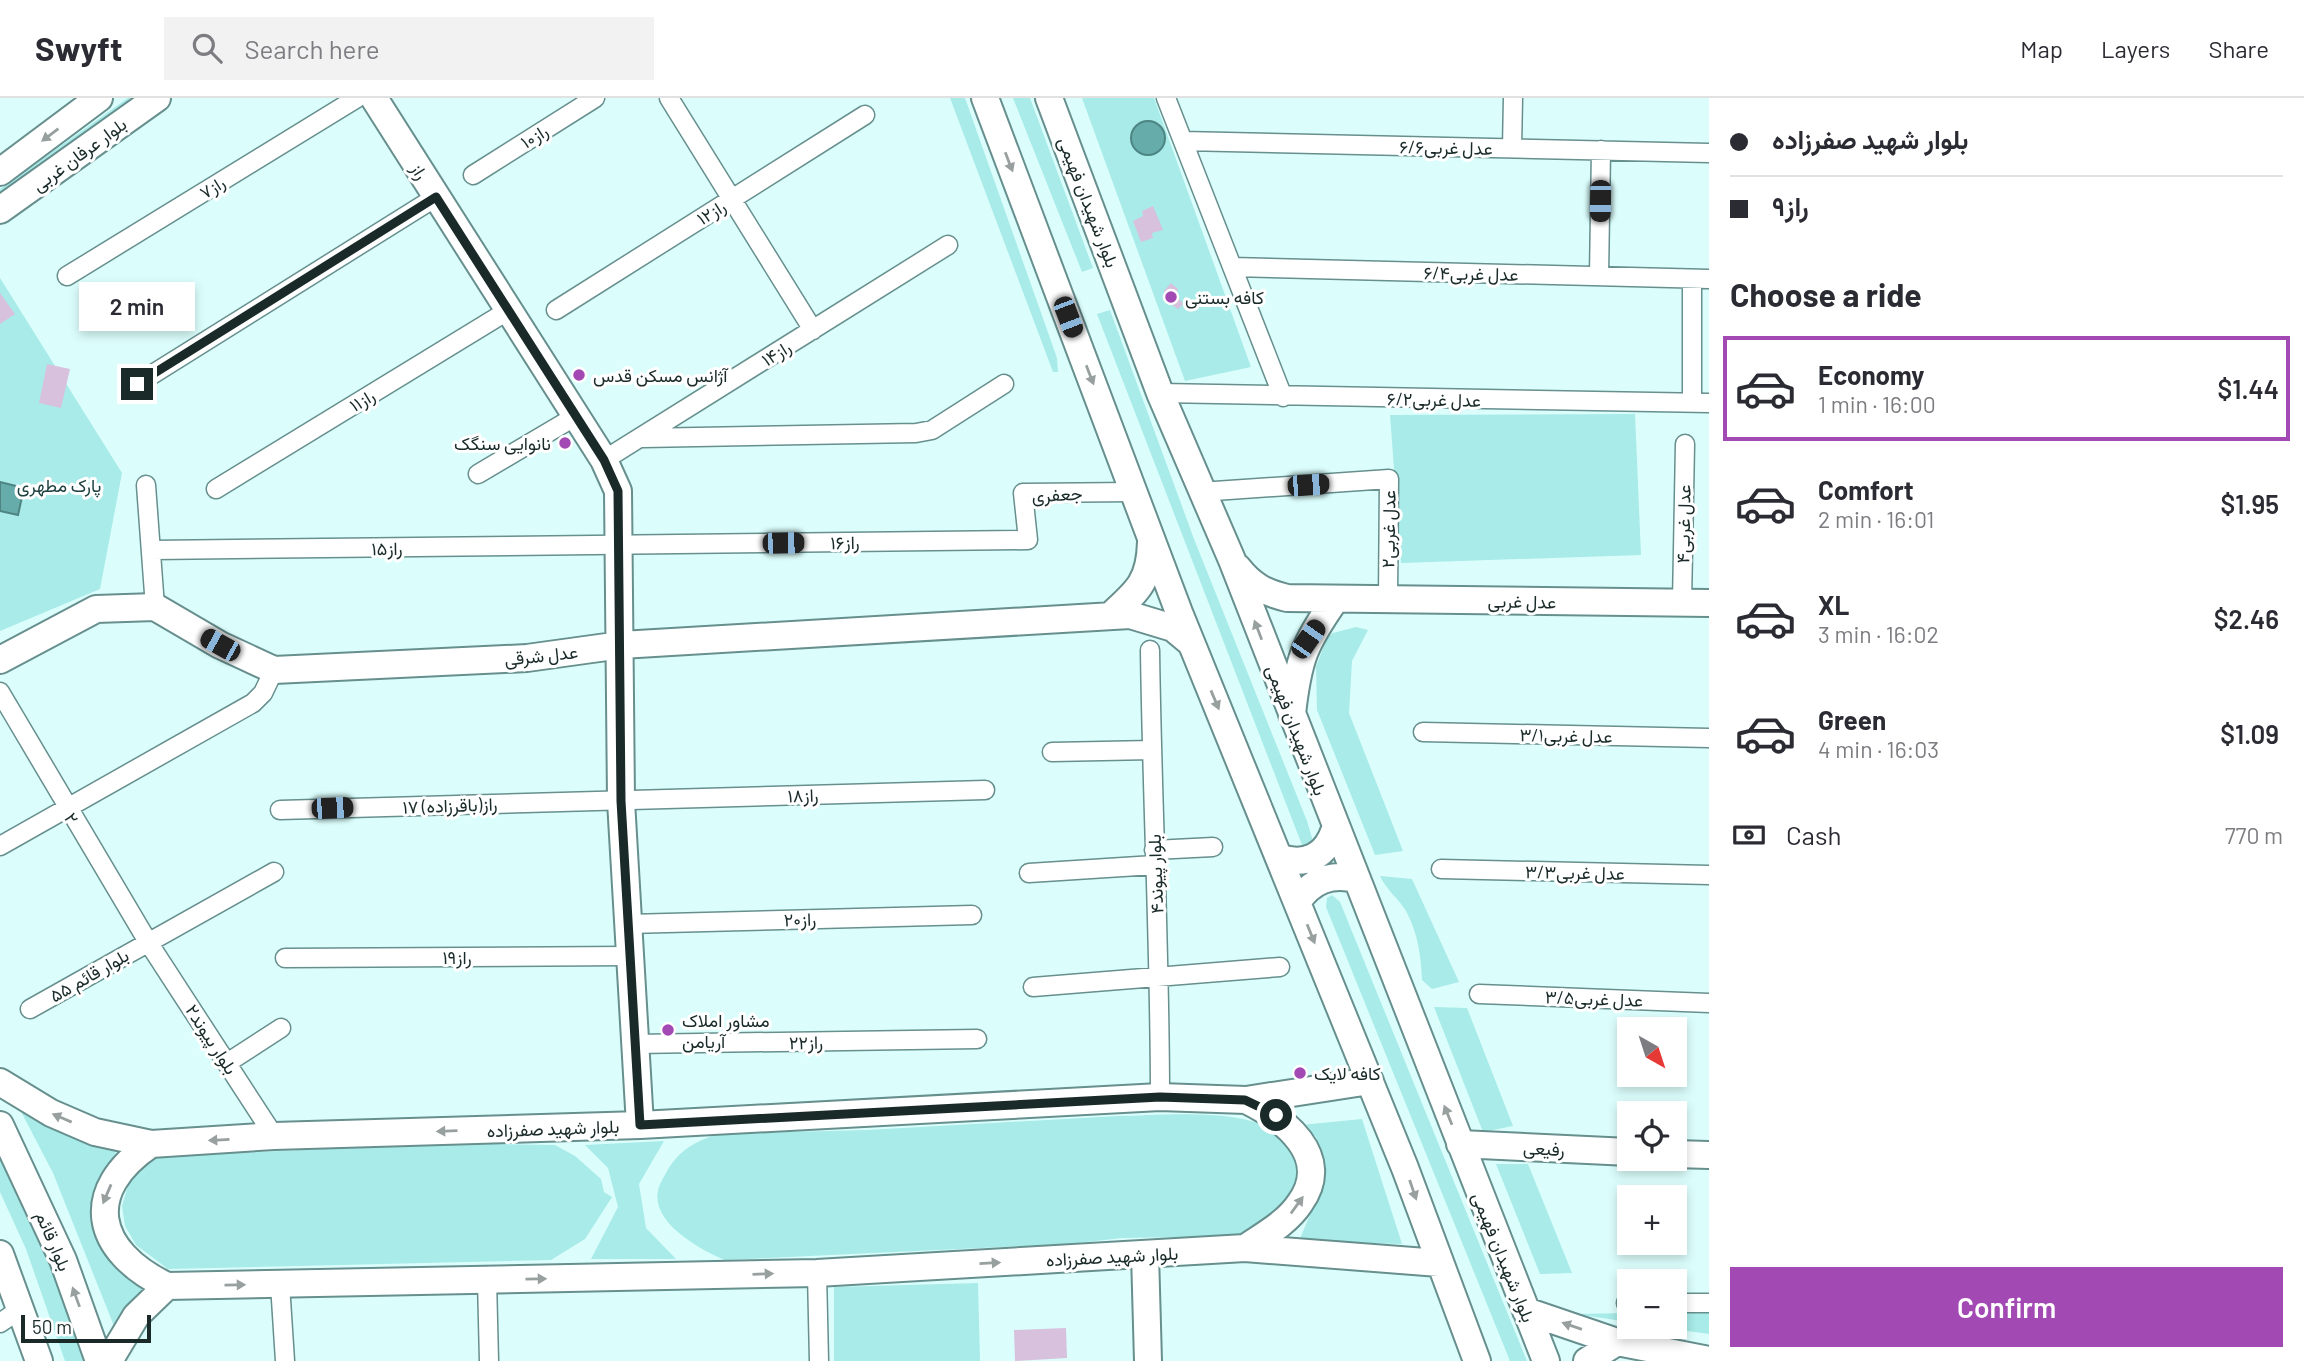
<!DOCTYPE html>
<meta charset="utf-8">
<style>
:root{--surface:#fff;--page:#f2f2f3;--text:#2b2b33;--muted:#7c7c81;--line:#e1e1e2;--accent:#a349b4}
body{margin:0;font-family:Barlow,Vazirmatn,sans-serif;background:var(--page);color:var(--text);height:100vh;display:flex;flex-direction:column;font-size:26px;white-space:nowrap}
*{box-sizing:border-box;margin:0}
p{font-size:23px;color:var(--muted)}
.icon{flex:none;width:38px;height:38px;fill:none;stroke:currentColor;stroke-width:2;stroke-linecap:round;stroke-linejoin:round}
.map{position:relative;flex:1;overflow:hidden}
.panel{display:flex;flex-direction:column;background:var(--surface);width:595px}
.panel>*{flex:none}
.top-card{display:grid;align-content:center;height:154px;padding:0 21px;background:var(--surface)}
.needle{width:46px;rotate:141deg}
.buttons{position:absolute;left:1617px;top:919px;display:grid;gap:14px}
.buttons a{display:grid;place-items:center;width:70px;height:70px;border-radius:0px;background:var(--surface);box-shadow:0 4px 10px #0003;font-size:35px}
.scale{position:absolute;left:21px;bottom:18px;width:130px;box-sizing:border-box;padding-left:7px;border:4px solid #192a29;border-top:0;font-size:19px;line-height:24px;white-space:nowrap;color:#192a29;-webkit-text-stroke:5px #fff;paint-order:stroke}
.end{position:absolute;width:32px;height:32px;margin:-16px;border:9px solid #192a29;background:#fff;box-shadow:0 0 0 4px #fff}
.from{border-radius:50%}
.bubble{position:absolute;height:49px;border-radius:0px;background:var(--surface);box-shadow:0 4px 10px #0003;font-size:23px;font-weight:600;line-height:49px;text-align:center}
.car{position:absolute;width:21px;height:42px;margin:-21px -10px;border-radius:9px;box-shadow:0 0 5px 2px #0007;background:linear-gradient(#222 24%,#8ab4d8 0 40%,#222 0 76%,#8ab4d8 0 86%,#222 0)}
.top-card b{display:flex;align-items:center;gap:24px;height:66px;font-size:26px}
.top-card b+b{border-top:2px solid var(--line)}
.top-card i{width:18px;height:18px;background:var(--text)}
ul{padding:0;list-style:none}
li{display:flex;align-items:center;gap:21px;height:105px;margin:0 14px 10px;padding:0 7px;border:4px solid transparent;border-radius:0px}
li div{flex:1}
li b{display:block;font-size:26px}
li em{font-style:normal;font-weight:600}
li.active{border-color:var(--accent)}
li>.icon{width:63px;height:63px;stroke-width:1.5}
h2{padding:0 21px;font-size:32px;line-height:84px}
.pay{display:flex;align-items:center;gap:18px;height:77px;padding:0 21px;font-size:26px}
.pay p{margin-inline-start:auto}
.primary-button{display:flex;gap:14px;margin-top:auto;padding:14px 21px}
.primary-button a{flex:1;height:80px;border-radius:0px;background:var(--accent);color:#fff;font-size:28px;font-weight:600;line-height:80px;text-align:center}
header{display:flex;align-items:center;gap:42px;box-sizing:border-box;height:98px;padding:0 35px;background:var(--surface);border-bottom:2px solid var(--line)}
header strong{font-size:33px}
nav{display:flex;gap:38px;margin-inline-start:auto;font-size:24px}
.search{width:490px;height:63px;background:var(--page);display:flex;align-items:center;gap:18px;box-sizing:border-box;padding:0 24px;border-radius:0px;color:var(--muted);font-size:26px}
main{display:flex;flex:1;min-height:0}
.map>svg:first-child{display:block}
</style>
<header>
<strong>Swyft</strong>
<div class="search"><svg class="icon" aria-label="search" viewBox="0 0 24 24"><circle cx="10" cy="10" r="6"/><path d="M15 15l6 6"/></svg>Search here</div>
<nav><a>Map</a><a>Layers</a><a>Share</a></nav>
</header>
<main>
<div class="map">
<svg width="1709" height="1263" viewBox="0 0 1709 1263">
<rect width="100%" height="100%" fill="#dbfefc"/>
<path fill="#a8ebe8" d="M128 0H147L0 106V91Z
M950 0H965L1057 260 1058 274H1053Z
M1013 0H1030L1093 170 1082 174Z
M1082 0H1154L1251 269 1185 283Z
M0 180 122 375 100 491 0 533Z
M1110 212 1194 441 1307 723 1314 747H1302L1097 216Z
M1635 316 1641 457 1401 465 1390 317Z
M1356 529 1368 532 1352 563 1349 615 1403 753 1375 757 1317 612 1316 569 1327 540 1333 535Z
M1380 778 1412 781 1459 884 1432 891 1422 882C1421 858 1418 835 1406 813 1399 801 1387 793 1380 778Z
M1332 797 1340 804 1527 1263H1510L1326 809 1327 800Z
M1434 909 1467 910 1513 1028 1483 1034Z
M15 1002 117 1051 97 1105 148 1186 114 1228 53 1075Z
M1118 1018C1160 1018 1247 1008 1279 1037 1290 1047 1296 1062 1301 1075L1289 1108 1251 1138 1122 1140 1069 1146 725 1162C702 1153 651 1125 658 1093 659 1086 664 1079 667 1073 679 1052 696 1043 718 1036L867 1032Z
M1362 1021 1402 1146 1299 1143 1325 1081 1316 1039 1301 1027Z
M664 1043 639 1086 646 1130 676 1161H591L618 1109 608 1070 585 1047Z
M443 1045 555 1047 575 1058 601 1081 604 1094 612 1099 585 1141 551 1162 168 1171 136 1147 125 1128 122 1108 130 1081 156 1059Z
M0 1052 53 1168 87 1263H65L26 1151 0 1094Z
M1496 1066H1528L1572 1175 1540 1176Z
M978 1185 980 1263H834V1189Z
M1709 1214V1236L1659 1229 1675 1228V1215Z
M1629 1215V1224L1575 1216Z"/>
<path fill="#65acaa" stroke="#4e8583" stroke-width="2" d="M1131 40a17 17 0 1 1 34 0a17 17 0 1 1-34 0Z
M0 384 24 390 18 417 0 413Z"/>
<path fill="#d8c1dc" d="M1153 108 1163 132 1152 135 1153 140 1141 144 1133 123 1143 118 1142 113Z
M1171 185 1178 191 1176 197 1183 206 1178 211 1164 201V193Z
M0 195 15 216 0 226Z
M47 266 70 271 61 310 39 305Z
M1066 1230 1067 1260 1015 1263 1014 1232Z"/>
<g fill="none" stroke-linecap="round" stroke-linejoin="round">
<g stroke="#668f8e" stroke-width="21">
<path id="street" d="M669 0 813 232
M1166 0 1283 299
M1183 43 1709 55
M1512 50 1513 0
M473 77 595 0
M1232 169 1709 181
M67 178 357 0
M1599 178 1601 52
M1692 181V305
M556 212 865 17
M137 286 436 99
M1160 295 1709 305
M643 340 916 335 932 332 1004 286
M604 362 948 147
M478 376 576 318
M146 387 155 509
M216 391 509 212
M1200 394 1389 381 1388 502
M153 452 1028 442 1023 395 1135 394
M1682 505 1685 346
M1150 552C1152 701 1160 850 1160 999
M0 594 148 844 274 1038
M1423 634 1709 640
M1052 654 1152 652
M280 712 985 692
M0 748 253 605 263 595 274 572
M1154 752 1213 749
M1441 771 1709 777
M1029 775 1154 767
M628 826 972 817
M285 860 629 858
M1033 889 1280 869
M1479 896 1709 905
M30 911 274 774
M635 946 977 941
M227 965 281 930
M817 1175 819 1263
M487 1182 489 1263
M280 1186 285 1263
M1626 1205H1629
M1675 1205H1709
M0 1225 22 1210"/>
</g>
<g stroke="#668f8e" stroke-width="30">
<path id="secondary" d="M374 0 604 362 618 393 621 703 640 1027
M985 0 1180 517 1405 1070 1477 1263
M1049 0 1160 295 1232 462 1546 1263
M0 74 99 0
M0 112 157 0
M1238 470C1252 488 1266 495 1287 500L1709 505
M1110 518C1138 493 1150 483 1151 444
M0 562 96 511 155 509 220 547 274 572 527 560 621 547 1130 517 1173 530 1191 545
M1292 616C1298 562 1304 546 1335 502
M1280 760C1307 768 1326 758 1335 731
M1297 804C1312 782 1331 775 1356 781
M0 984 51 1015 95 1034 151 1046 274 1038 640 1027 1160 999 1246 1002 1370 983
M0 1027 63 1162 99 1263
M151 1046C81 1093 94 1153 167 1188
M1460 1046 1629 1054
M1675 1056 1709 1057
M1245 1150C1264 1137 1287 1125 1300 1105 1334 1058 1283 1020 1246 1002
M0 1156 39 1263
M1145 1156 1148 1263
M1526 1213 1617 1244 1709 1262
M109 1263 136 1218 167 1188 817 1175 1245 1150 1439 1165
M1587 1263 1617 1244"/>
</g>
<use href="#street" stroke="#fff" stroke-width="18"/>
<use href="#secondary" stroke="#fff" stroke-width="26"/>
</g>
<defs><path id="oneway-solid" d="M-6-.8H1V-3.2L6.5 0L1 3.2V.8H-6Z" transform="scale(1.75)"/></defs>
<g fill="#989f9f">
<use href="#oneway-solid" transform="translate(50 37) rotate(143)"/>
<use href="#oneway-solid" transform="translate(1009 64) rotate(69)"/>
<use href="#oneway-solid" transform="translate(1090 277) rotate(69)"/>
<use href="#oneway-solid" transform="translate(1258 532) rotate(-111)"/>
<use href="#oneway-solid" transform="translate(1215 602) rotate(67)"/>
<use href="#oneway-solid" transform="translate(1311 836) rotate(68)"/>
<use href="#oneway-solid" transform="translate(1448 1017) rotate(-112)"/>
<use href="#oneway-solid" transform="translate(62 1020) rotate(-157)"/>
<use href="#oneway-solid" transform="translate(447 1033) rotate(178)"/>
<use href="#oneway-solid" transform="translate(219 1042) rotate(177)"/>
<use href="#oneway-solid" transform="translate(1413 1092) rotate(71)"/>
<use href="#oneway-solid" transform="translate(107 1096) rotate(113)"/>
<use href="#oneway-solid" transform="translate(1297 1107) rotate(-54)"/>
<use href="#oneway-solid" transform="translate(990 1165) rotate(-3)"/>
<use href="#oneway-solid" transform="translate(763 1176) rotate(-2)"/>
<use href="#oneway-solid" transform="translate(536 1181) rotate(-1)"/>
<use href="#oneway-solid" transform="translate(235 1187) rotate(-1)"/>
<use href="#oneway-solid" transform="translate(76 1199) rotate(-110)"/>
<use href="#oneway-solid" transform="translate(1572 1228) rotate(-161)"/>
</g>
<g fill="none" stroke-linecap="round" stroke-linejoin="round">
<path stroke="#192a29" stroke-width="9" d="M137 286 436 99 604 362 618 393 621 703 640 1027 1160 999 1245 1002 1276 1017"/>
</g>
<g fill="#a349b4" stroke="#fff" stroke-width="2.5">
<circle cx="1171" cy="199" r="7"/>
<circle cx="579" cy="277" r="7"/>
<circle cx="565" cy="345" r="7"/>
<circle cx="668" cy="932" r="7"/>
<circle cx="1300" cy="975" r="7"/>
</g>
<g text-anchor="middle" dominant-baseline="central" stroke-width="6" stroke-linejoin="round" paint-order="stroke">
<g font-size="18" fill="#192a29" stroke="#fff">
<text transform="translate(534 38) rotate(-32)">راز۱۰</text>
<text transform="translate(1446 49) rotate(1)">۶/۶عدل غربی</text>
<text transform="translate(79 56) rotate(-36)">بلوار عرفان غربی</text>
<text transform="translate(420 73) rotate(58)">راز</text>
<text transform="translate(212 89) rotate(-32)">راز۷</text>
<text transform="translate(1089 104) rotate(69)">بلوار شهیدان فهیمی</text>
<text transform="translate(711 114) rotate(-32)">راز۱۲</text>
<text transform="translate(1471 175) rotate(1)">۶/۴عدل غربی</text>
<text transform="translate(776 255) rotate(-32)">راز۱۴</text>
<text transform="translate(1434 301) rotate(1)">۶/۲عدل غربی</text>
<text transform="translate(362 302) rotate(-31)">راز۱۱</text>
<text transform="translate(1057 396) rotate(-3)">جعفری</text>
<text transform="translate(1683 426) rotate(-89)">عدل غربی۴</text>
<text transform="translate(1388 431) rotate(-89)">عدل غربی۲</text>
<text transform="translate(845 444) rotate(-1)">راز۱۶</text>
<text transform="translate(387 450) rotate(-1)">راز۱۵</text>
<text transform="translate(1522 503) rotate(1)">عدل غربی</text>
<text transform="translate(541 557) rotate(-6)">عدل شرقی</text>
<text transform="translate(1297 632) rotate(69)">بلوار شهیدان فهیمی</text>
<text transform="translate(1566 637) rotate(1)">عدل غربی۳/۱</text>
<text transform="translate(803 697) rotate(-2)">راز۱۸</text>
<text transform="translate(450 707) rotate(-2)">۱۷ راز(باقرزاده)</text>
<text transform="translate(72 720) rotate(59)">۲</text>
<text transform="translate(1575 774) rotate(1)">عدل غربی۳/۳</text>
<text transform="translate(1155 776) rotate(-92)">بلوار پیوند۴</text>
<text transform="translate(800 821) rotate(-2)">راز۲۰</text>
<text x="457" y="859">راز۱۹</text>
<text transform="translate(89 877) rotate(-30)">بلوار قائم ۵۵</text>
<text transform="translate(1594 900) rotate(2)">عدل غربی۳/۵</text>
<text transform="translate(212 941) rotate(57)">بلوار پیوند۲</text>
<text transform="translate(806 944) rotate(-1)">راز۲۲</text>
<text transform="translate(553 1030) rotate(-2)">بلوار شهید صفرزاده</text>
<text transform="translate(1544 1050) rotate(3)">رفیعی</text>
<text transform="translate(54 1143) rotate(67)">بلوار قائم</text>
<text transform="translate(1112 1158) rotate(-3)">بلوار شهید صفرزاده</text>
<text transform="translate(1504 1159) rotate(68)">بلوار شهیدان فهیمی</text>
</g>
<g font-size="18" fill="#192a29" stroke="#fff" text-anchor="start">
<text x="1185" y="199">کافه بستنی</text>
<text x="593" y="277">آژانس مسکن قدس</text>
<text x="551" y="345" text-anchor="end">نانوایی سنگک</text>
<text x="682" y="922">مشاور املاک<tspan x="682" dy="21">آریامن</tspan></text>
<text x="1314" y="975">کافه لایک</text>
</g>
<g font-size="18" fill="#1e4140" stroke="#fff">
<text x="59" y="387">پارک مطهری</text>
</g>
</g>
</svg>
<div class="buttons">
<a><svg class="needle" viewBox="-14 -14 28 28"><path d="M0-13l5 13h-10z" fill="#e53935"/><path d="M0 13l5-13h-10z" fill="#7c7c81"/></svg></a>
<a><svg class="icon" aria-label="locate" viewBox="0 0 24 24"><circle cx="12" cy="12" r="6"/><path d="M12 2v4M12 18v4M2 12h4M18 12h4"/></svg></a>
<a>+</a>
<a>−</a>
</div>
<div class="scale">50 m</div>
<i class="end from" style="left:1276px;top:1017px"></i>
<i class="end" style="left:137px;top:286px"></i>
<div class="bubble" style="left:79px;top:184px;width:116px">2 min</div>
<i class="car" style="left:1600px;top:103px;rotate:181deg"></i>
<i class="car" style="left:1068px;top:219px;rotate:159deg"></i>
<i class="car" style="left:1308px;top:387px;rotate:86deg"></i>
<i class="car" style="left:783px;top:445px;rotate:89deg"></i>
<i class="car" style="left:1308px;top:541px;rotate:35deg"></i>
<i class="car" style="left:220px;top:547px;rotate:299deg"></i>
<i class="car" style="left:332px;top:710px;rotate:88deg"></i>
</div>
<section class="panel">
<div class="top-card">
<b><i class="from"></i>بلوار شهید صفرزاده</b>
<b><i></i>راز۹</b>
</div>
<h2>Choose a ride</h2>
<ul>
<li class="active"><svg class="icon" aria-label="car" viewBox="0 0 24 24"><path d="M5 17H2v-5l4-1 3-4h7l3 4 3 1v5h-3M9 17h6M6 11h13"/><circle cx="7" cy="17" r="2"/><circle cx="17" cy="17" r="2"/></svg><div><b>Economy</b><p>1 min · 16:00</p></div><em>$1.44</em></li>
<li><svg class="icon" aria-label="car" viewBox="0 0 24 24"><path d="M5 17H2v-5l4-1 3-4h7l3 4 3 1v5h-3M9 17h6M6 11h13"/><circle cx="7" cy="17" r="2"/><circle cx="17" cy="17" r="2"/></svg><div><b>Comfort</b><p>2 min · 16:01</p></div><em>$1.95</em></li>
<li><svg class="icon" aria-label="car" viewBox="0 0 24 24"><path d="M5 17H2v-5l4-1 3-4h7l3 4 3 1v5h-3M9 17h6M6 11h13"/><circle cx="7" cy="17" r="2"/><circle cx="17" cy="17" r="2"/></svg><div><b>XL</b><p>3 min · 16:02</p></div><em>$2.46</em></li>
<li><svg class="icon" aria-label="car" viewBox="0 0 24 24"><path d="M5 17H2v-5l4-1 3-4h7l3 4 3 1v5h-3M9 17h6M6 11h13"/><circle cx="7" cy="17" r="2"/><circle cx="17" cy="17" r="2"/></svg><div><b>Green</b><p>4 min · 16:03</p></div><em>$1.09</em></li>
</ul>
<div class="pay"><svg class="icon" aria-label="cash" viewBox="0 0 24 24"><path d="M3 7h18v10H3z"/><circle cx="12" cy="12" r="2"/></svg>Cash<p>770 m</p></div>
<div class="primary-button"><a>Confirm</a></div>
</section>
</main>
